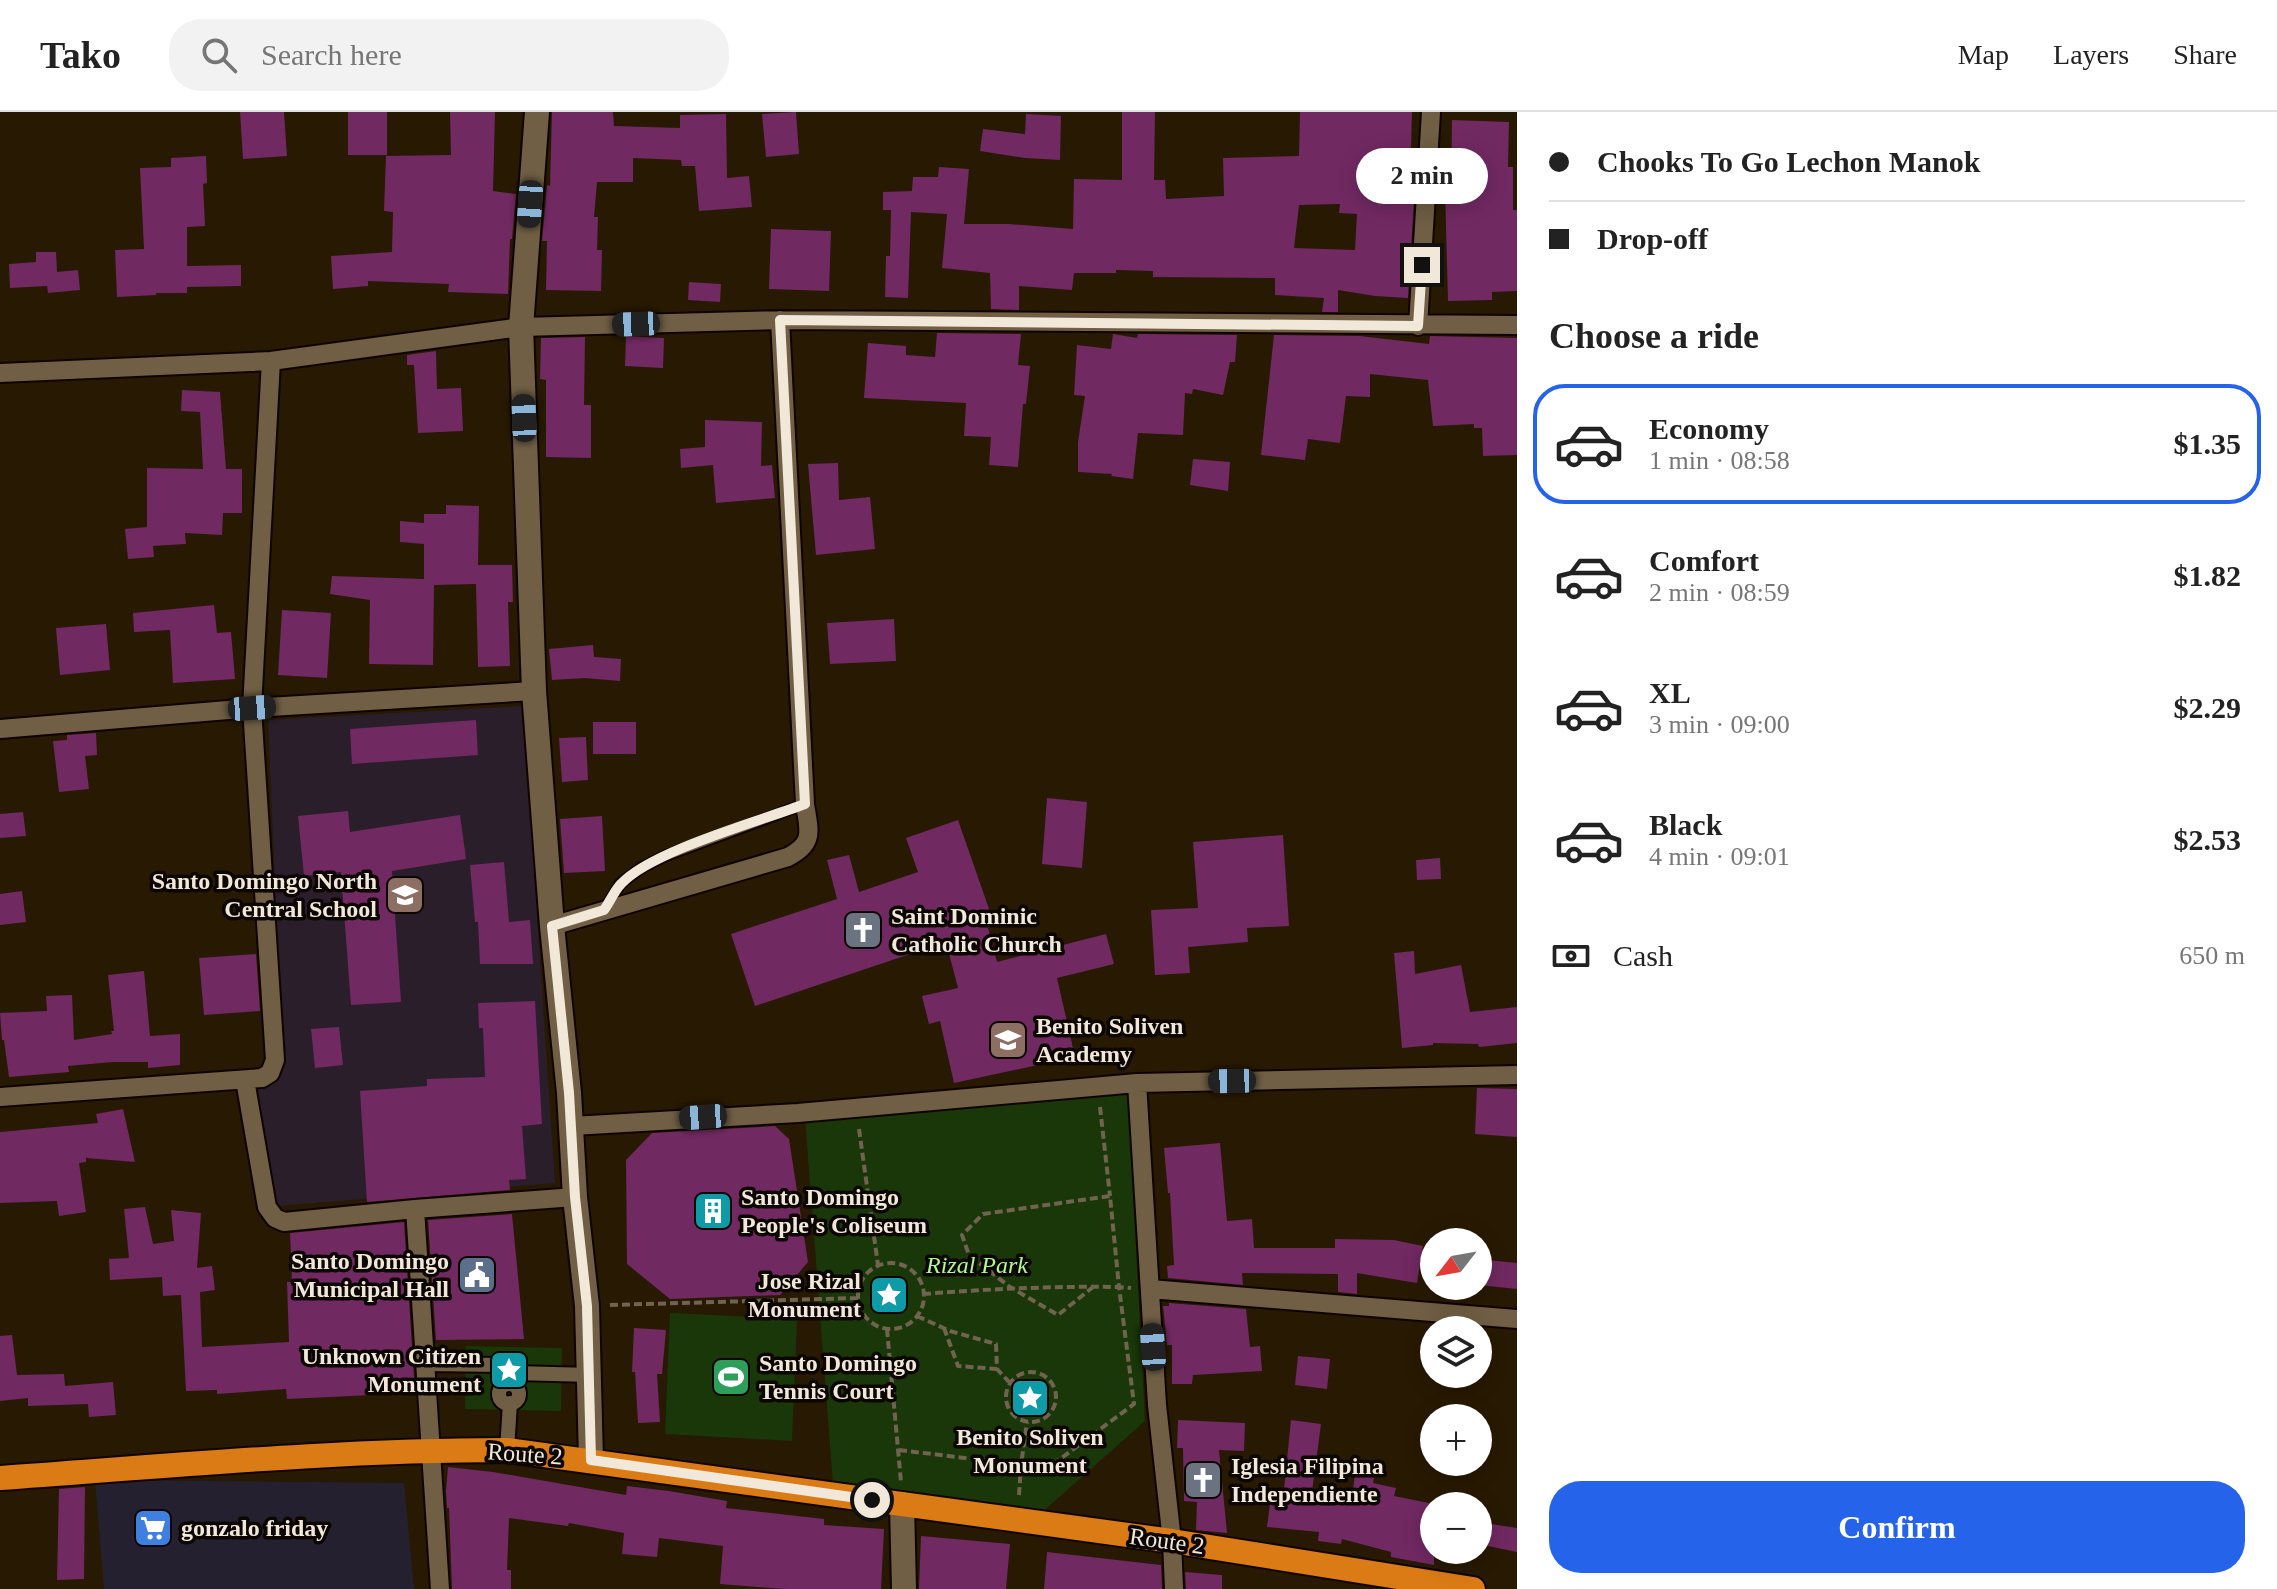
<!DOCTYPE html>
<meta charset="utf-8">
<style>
:root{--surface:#fff;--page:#f2f2f2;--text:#222;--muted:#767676;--line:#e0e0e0;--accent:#2563eb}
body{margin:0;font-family:Georgia,serif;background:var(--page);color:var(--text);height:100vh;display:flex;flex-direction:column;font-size:30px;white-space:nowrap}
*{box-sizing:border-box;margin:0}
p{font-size:26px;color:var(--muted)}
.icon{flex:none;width:44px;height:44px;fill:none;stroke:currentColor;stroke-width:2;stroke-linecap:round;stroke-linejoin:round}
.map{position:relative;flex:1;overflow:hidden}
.drawer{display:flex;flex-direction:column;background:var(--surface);width:760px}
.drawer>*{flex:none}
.banner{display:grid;align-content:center;height:176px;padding:0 32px;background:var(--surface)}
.needle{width:52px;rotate:239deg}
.controls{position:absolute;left:1420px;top:1116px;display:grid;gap:16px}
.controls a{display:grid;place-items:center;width:72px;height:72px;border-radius:50%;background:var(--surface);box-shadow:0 4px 20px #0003;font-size:40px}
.end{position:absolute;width:36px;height:36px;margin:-18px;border:10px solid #f2e8d9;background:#111;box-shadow:0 0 0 4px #111}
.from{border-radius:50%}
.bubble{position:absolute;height:56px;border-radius:28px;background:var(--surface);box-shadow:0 4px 20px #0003;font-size:26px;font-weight:800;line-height:56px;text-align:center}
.car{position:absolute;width:24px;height:48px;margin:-24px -12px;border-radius:10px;box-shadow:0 0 6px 2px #0007;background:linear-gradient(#222 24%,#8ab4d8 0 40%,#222 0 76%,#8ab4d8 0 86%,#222 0)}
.banner b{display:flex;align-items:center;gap:28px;height:76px;font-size:30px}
.banner b+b{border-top:2px solid var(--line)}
.banner i{width:20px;height:20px;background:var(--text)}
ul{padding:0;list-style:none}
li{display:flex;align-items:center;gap:24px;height:120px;margin:0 16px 12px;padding:0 16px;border:4px solid transparent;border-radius:32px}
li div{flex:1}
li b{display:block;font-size:30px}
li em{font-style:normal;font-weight:800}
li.current{border-color:var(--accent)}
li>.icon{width:72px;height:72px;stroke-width:1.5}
h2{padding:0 32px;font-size:36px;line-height:96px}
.pay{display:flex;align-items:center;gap:20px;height:88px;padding:0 32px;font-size:30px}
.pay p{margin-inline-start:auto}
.action{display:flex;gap:16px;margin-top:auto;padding:16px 32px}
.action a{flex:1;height:92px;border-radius:32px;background:var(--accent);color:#fff;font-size:32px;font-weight:800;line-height:92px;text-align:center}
header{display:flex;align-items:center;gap:48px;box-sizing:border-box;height:112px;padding:0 40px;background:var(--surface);border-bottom:2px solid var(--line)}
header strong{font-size:38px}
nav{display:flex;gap:44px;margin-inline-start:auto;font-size:28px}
.search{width:560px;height:72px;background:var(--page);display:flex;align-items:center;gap:20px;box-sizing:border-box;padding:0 28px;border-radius:32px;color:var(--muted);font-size:30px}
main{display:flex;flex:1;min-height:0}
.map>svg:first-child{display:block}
</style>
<header>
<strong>Tako</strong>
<div class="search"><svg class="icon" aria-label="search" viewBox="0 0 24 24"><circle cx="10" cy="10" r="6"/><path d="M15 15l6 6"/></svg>Search here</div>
<nav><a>Map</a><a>Layers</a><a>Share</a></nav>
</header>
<main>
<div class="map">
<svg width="1517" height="1477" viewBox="0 0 1517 1477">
<rect width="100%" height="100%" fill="#281902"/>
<path fill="#252030" d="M95 1368 404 1371 414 1477H104Z"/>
<path fill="#2b1e2b" d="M523 594 555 1071 277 1094 257 977 283 957 268 608Z"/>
<path fill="#193708" d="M1128 979 1145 1309 1039 1403 833 1372 805 1006Z
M670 1201 797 1207 792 1329 665 1322Z
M466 1234 562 1236 561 1299 465 1297Z"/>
<path fill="#712962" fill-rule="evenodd" d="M240 0H284L287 44 243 47Z
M348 0H387V43H348Z
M450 0H495L493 79 516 82 512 127H510L508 182 448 180 449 172 368 169V174L333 177 331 144 392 140 393 100 384 99 386 44 451 43Z
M552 0H613L614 14 680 16V3L726 2 727 66 749 64 752 95 699 99 695 54H682L681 48 633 46V70H597L594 105H598L597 138H602L601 179 546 178 547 129H542L547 73 550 74Z
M796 0 799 42 766 45 762 2Z
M1122 0H1155L1154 68H1165L1166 87 1224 84 1223 46 1299 44 1300 0H1412L1410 72H1415L1408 186 1375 184 1338 178V200H1322L1324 186 1275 183V166L1153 165V159L1116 158V161H1074L1072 178 1019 174V198L991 197 990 161 942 156 947 102 911 100 908 186 885 185 886 144H890L891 98H883V80L912 79 913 65H938L939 55 969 57 964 112H1008L1073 117 1074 67 1122 68ZM1340 92 1339 101 1357 102 1355 138 1294 136 1299 93Z
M1026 2 1061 4 1060 48 1025 46 980 39 983 17 1025 22Z
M1452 8 1509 10 1508 55H1513V98H1517V179L1492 180V188L1448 189 1445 77 1451 78Z
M206 44 207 71 203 72 205 114 187 115V154L241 153V174L187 175V181H156V183L117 185 115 138 144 137 140 56 171 55V46Z
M771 117 831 119 829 179 769 177Z
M36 140H56L57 160 78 158 80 178 48 181 47 174 10 176 9 152 36 150Z
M689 170 721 172 720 190 688 188Z
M937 221 1021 222 1018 253 1030 254 1026 292H1023L1018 355 989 353 991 325 964 324 966 291 864 286 868 231 906 234V243L935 245Z
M1113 222 1137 226 1138 222 1237 223 1235 250H1230L1223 283 1193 277 1192 282 1185 281 1183 323 1138 321 1133 367 1111 364 1112 362 1078 360V330L1085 284 1074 283 1077 233 1111 237Z
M1274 223 1360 224 1429 232 1430 224 1517 226V343L1483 344 1482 316H1474V312L1433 314 1428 268 1370 262V285L1346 284 1340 331 1308 327 1305 348 1261 343Z
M626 224 664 226 663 256 625 254Z
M585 225 584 293H591V346L546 345V268L540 267 541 226Z
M436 239 437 277 461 276 463 319 418 321 414 253H407V243Z
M182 278 220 280 226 357H242V401H223L222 423 185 421 186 432 153 434 154 445 128 447 125 417 147 415V356L203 357 200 300 181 299Z
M705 308 762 310 761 354 772 353 775 386 716 391 713 353 681 356 680 337 705 335Z
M1193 347 1230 350 1228 379 1190 373Z
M838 351 839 388 870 385 875 437 816 443 808 352Z
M446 393 479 394 478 453H512L513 490H508L510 554 478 555 476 472 434 473 433 553 369 552 370 488 330 482 332 464 424 467V432L400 430V409L424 411V402H446Z
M214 493 217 521 231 520 235 567 173 571 170 518 134 520 133 501Z
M282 498 331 501 327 566 278 563Z
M894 507 896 549 830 552 827 511Z
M106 512 110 558 60 563 56 516Z
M593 533 594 545 621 547 620 569 585 566 552 568 549 537Z
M476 608 478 643 352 652 350 617Z
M593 610H636V642H593Z
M96 621 97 643 85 644 89 677 59 680 53 629 67 628V623Z
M586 625 588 668 562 670 559 626Z
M1047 686 1087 690 1082 756 1042 752Z
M348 699 350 720 460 703 466 747 392 759 401 890 351 893 341 760 304 764 298 704Z
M23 700 26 724 0 726V702Z
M602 704 605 759 564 761 560 707Z
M958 708 995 814 988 816 997 850 1106 822 1114 852 1057 866 1075 945 954 971 940 909 929 912 922 884 958 876 946 830 755 894 731 822 837 787 827 748 849 743 859 780 918 760 906 726Z
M1283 723 1289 814 1247 816 1248 830 1188 835 1190 861 1155 863 1151 798 1198 796 1193 730Z
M1440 746 1441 767 1417 768 1416 748Z
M504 750 509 810 530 808 533 852H480L478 810H475L470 753Z
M22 779 26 810 0 813V782Z
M1414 839 1415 862 1461 853 1470 900 1517 895V931L1479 935 1478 932 1433 931V933L1402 936 1394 841Z
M256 842 260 899 204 903 199 846Z
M144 859 150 924 180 922V953L148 956V950H113L68 954 69 960 9 965 4 928H2L0 901 47 899 46 884 72 883 74 928 112 922 111 919H114L108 863Z
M535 889 542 1012 522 1014 526 1067 509 1068 510 1078 367 1090 360 979 427 974V967L485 965 483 916H479L478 891Z
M339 915 343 953 315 956 311 917Z
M1477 976 1517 977V1025L1475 1022Z
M123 997 135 1050 86 1046V1050L79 1051 86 1100 59 1104 57 1089 0 1091V1020L98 1011 96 1002Z
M775 1014 789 1027 808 1150 780 1183 670 1187 627 1152 626 1048 652 1021Z
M1220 1031 1227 1109 1252 1107 1254 1136H1335V1127L1394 1128 1423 1134 1417 1171 1357 1161V1182L1338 1180V1162L1242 1161 1243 1173 1168 1166 1167 1154 1174 1153 1170 1081H1168L1164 1036Z
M145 1095 153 1132 174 1129 171 1098 201 1101 197 1156 212 1154 215 1178 200 1180 202 1235 289 1230 287 1170H292L290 1121 404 1110 415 1281 287 1287 286 1277 217 1282V1278L186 1279 181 1183 163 1184 162 1165 110 1168 109 1147 129 1146 124 1097Z
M512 1102 524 1227 436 1228 428 1108Z
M1478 1147 1517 1151V1177L1478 1173Z
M1169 1191 1246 1197 1250 1235 1260 1234 1262 1259 1193 1263 1192 1272H1172V1233H1167L1163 1194H1169Z
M634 1216 666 1218 662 1262H657L660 1310 638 1311 635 1260H632Z
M12 1223 17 1263 64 1262 65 1274 113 1270 116 1303 89 1305 88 1292 28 1294V1286L0 1289V1224Z
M1298 1244 1330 1247 1327 1277 1295 1273Z
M1178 1308 1245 1311 1244 1339 1219 1338 1227 1421 1196 1418 1197 1390 1184 1389 1183 1336H1177Z
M1291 1308 1321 1312 1311 1387 1351 1392 1355 1363 1374 1366 1373 1371 1396 1376 1394 1384 1434 1392V1453L1391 1445V1440L1342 1427 1341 1432 1318 1429 1319 1420 1267 1415 1272 1376 1284 1377Z
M448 1355 493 1360 626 1383 627 1374 669 1379 727 1389 726 1396 824 1407V1413L884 1417 881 1477H785L720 1472 723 1434 659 1426 657 1445 622 1442 624 1421 569 1411 568 1414 509 1406 507 1458H511V1477H452L449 1396H447L446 1379Z
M85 1375 84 1467 57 1468 59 1377Z
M1478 1410 1517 1416V1440L1478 1432Z
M921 1424 1010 1432 1006 1477H919Z
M1047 1440 1161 1453 1162 1477H1044Z
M1185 1460 1222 1463V1477H1186Z"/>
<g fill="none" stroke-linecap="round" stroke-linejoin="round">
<g stroke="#100400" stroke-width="13">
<path id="service" d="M606 796 620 772 641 756 665 744 805 692"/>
</g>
<g stroke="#100400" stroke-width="18">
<path id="pedestrian" d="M424 1252 504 1253
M515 1261 591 1263
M499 1282a10 10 0 1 1 20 0a10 10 0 1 1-20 0Z
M507 1338 510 1291"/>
</g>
<g stroke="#100400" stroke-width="22">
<path id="minor" d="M1418 214 1431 0
M0 261 271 249 521 215 780 208 1517 213
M0 617 252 596 534 579
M552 814 788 745C815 731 809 719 805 692L780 208
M245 968 267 1095 275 1106 284 1110 415 1097
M1137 971 1157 1293 1172 1429 1174 1477
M0 985 262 966 270 961 275 948 252 596 271 249
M572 1014 798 1001 1137 971 1517 963
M1150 1177 1517 1207
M440 1477 415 1097 575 1085"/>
</g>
<g stroke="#100400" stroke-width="28">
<path id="tertiary" d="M537 0 521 215 534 579 552 814 569 981 575 1085 587 1194 591 1348
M902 1392 904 1477"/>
</g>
<g stroke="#100400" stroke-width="28">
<path id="trunk" d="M0 1366C169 1354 338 1338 507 1338L1172 1429 1473 1477"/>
</g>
<path stroke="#70634f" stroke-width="4" stroke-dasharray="8 4" stroke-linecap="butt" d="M1100 995 1110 1084
M859 1017 878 1153
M858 1184a33 33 0 1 1 66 0a33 33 0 1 1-66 0Z
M923 1182C989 1177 1054 1174 1119 1175L1110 1084 983 1102 962 1123 969 1143 1010 1175 1058 1203 1093 1175
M610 1193 858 1186
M917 1204 950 1219 996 1232 997 1257 1010 1271
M944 1216 958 1254 997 1257
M887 1217 901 1370
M1006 1285a25 25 0 1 1 50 0a25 25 0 1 1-50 0Z
M899 1338 1048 1356 1134 1292 1119 1175 1131 1176
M1019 1383 1021 1353 1027 1310"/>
<use href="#service" stroke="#705f45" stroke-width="9"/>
<use href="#pedestrian" stroke="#705f45" stroke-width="14"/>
<use href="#minor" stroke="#705f45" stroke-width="18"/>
<use href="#tertiary" stroke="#705f45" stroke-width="24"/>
<use href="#trunk" stroke="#da7b15" stroke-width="24"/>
</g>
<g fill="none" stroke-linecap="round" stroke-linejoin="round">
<path stroke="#f2e8d9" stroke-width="10" d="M872 1388 591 1348 587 1194 575 1085 569 981 552 814 604 798C610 790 614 779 621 772 651 739 760 709 805 692L780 208 1418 214 1422 153"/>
</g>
<defs>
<g id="school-square" transform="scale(2)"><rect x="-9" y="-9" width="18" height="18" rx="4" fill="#8d6e63" stroke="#0b0601"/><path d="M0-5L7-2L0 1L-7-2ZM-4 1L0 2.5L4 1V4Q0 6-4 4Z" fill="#fff"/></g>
<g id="church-square" transform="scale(2)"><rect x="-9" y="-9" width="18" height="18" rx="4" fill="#6b7280" stroke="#0b0601"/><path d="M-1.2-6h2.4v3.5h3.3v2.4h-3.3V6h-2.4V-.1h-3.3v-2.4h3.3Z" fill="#fff"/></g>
<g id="building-square" transform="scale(2)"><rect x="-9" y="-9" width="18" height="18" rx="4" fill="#0f9aa8" stroke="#0b0601"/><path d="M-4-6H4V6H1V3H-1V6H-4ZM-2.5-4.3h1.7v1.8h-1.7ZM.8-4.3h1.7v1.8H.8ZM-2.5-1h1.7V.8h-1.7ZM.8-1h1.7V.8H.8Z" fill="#fff"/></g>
<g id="civic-square" transform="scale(2)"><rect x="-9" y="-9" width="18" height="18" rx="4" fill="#5c6f8a" stroke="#0b0601"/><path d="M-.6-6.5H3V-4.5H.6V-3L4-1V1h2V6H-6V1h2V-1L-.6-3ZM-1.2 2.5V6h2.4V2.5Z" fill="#fff"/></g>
<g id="sight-square" transform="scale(2)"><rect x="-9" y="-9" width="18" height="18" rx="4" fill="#0f9aa8" stroke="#0b0601"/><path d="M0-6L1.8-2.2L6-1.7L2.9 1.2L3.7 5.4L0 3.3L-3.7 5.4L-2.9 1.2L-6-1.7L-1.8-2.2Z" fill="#fff"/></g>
<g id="stadium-square" transform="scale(2)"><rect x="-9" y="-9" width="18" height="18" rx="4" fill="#2e9e5b" stroke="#0b0601"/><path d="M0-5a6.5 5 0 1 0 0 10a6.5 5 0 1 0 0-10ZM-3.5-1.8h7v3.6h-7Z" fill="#fff"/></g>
<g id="supermarket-square" transform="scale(2)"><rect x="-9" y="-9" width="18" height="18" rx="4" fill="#3f7fe0" stroke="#0b0601"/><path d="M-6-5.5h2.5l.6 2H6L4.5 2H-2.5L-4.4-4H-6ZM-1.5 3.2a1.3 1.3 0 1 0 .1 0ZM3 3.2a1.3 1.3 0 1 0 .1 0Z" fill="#fff"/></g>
</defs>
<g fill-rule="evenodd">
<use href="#school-square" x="405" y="783"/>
<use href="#church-square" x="863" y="818"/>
<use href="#school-square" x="1008" y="928"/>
<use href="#building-square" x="713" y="1099"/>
<use href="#civic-square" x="477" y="1163"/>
<use href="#sight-square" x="889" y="1183"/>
<use href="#sight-square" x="509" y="1258"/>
<use href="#stadium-square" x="731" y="1265"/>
<use href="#sight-square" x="1030" y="1286"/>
<use href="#church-square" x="1203" y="1368"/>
<use href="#supermarket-square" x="153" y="1416"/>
</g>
<g text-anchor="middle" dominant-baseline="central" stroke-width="7" stroke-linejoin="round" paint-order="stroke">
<g font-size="24" font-weight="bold" fill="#f2e8d9" stroke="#0b0601" text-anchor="start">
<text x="377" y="769" text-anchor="end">Santo Domingo North<tspan x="377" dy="28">Central School</tspan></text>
<text x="891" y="804">Saint Dominic<tspan x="891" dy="28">Catholic Church</tspan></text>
<text x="1036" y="914">Benito Soliven<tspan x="1036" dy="28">Academy</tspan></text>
<text x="741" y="1085">Santo Domingo<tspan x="741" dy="28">People's Coliseum</tspan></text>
<text x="449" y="1149" text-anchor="end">Santo Domingo<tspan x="449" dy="28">Municipal Hall</tspan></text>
<text x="861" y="1169" text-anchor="end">Jose Rizal<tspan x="861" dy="28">Monument</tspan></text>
<text x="481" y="1244" text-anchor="end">Unknown Citizen<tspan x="481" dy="28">Monument</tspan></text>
<text x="759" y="1251">Santo Domingo<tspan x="759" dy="28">Tennis Court</tspan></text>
<text x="1030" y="1325" text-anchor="middle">Benito Soliven<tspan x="1030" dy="28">Monument</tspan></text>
<text x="1231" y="1354">Iglesia Filipina<tspan x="1231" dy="28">Independiente</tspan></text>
<text x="181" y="1416">gonzalo friday</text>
</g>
<g font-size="24" font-style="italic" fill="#b1f990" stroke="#0b0601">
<text x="977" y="1153">Rizal Park</text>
</g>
<g font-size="24" fill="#f2e8d9" stroke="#0b0601">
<text transform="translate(525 1342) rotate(4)">Route 2</text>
<text transform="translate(1167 1429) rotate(8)">Route 2</text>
</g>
</g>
</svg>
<div class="controls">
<a><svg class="needle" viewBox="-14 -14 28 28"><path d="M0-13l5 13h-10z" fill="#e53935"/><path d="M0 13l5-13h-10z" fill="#767676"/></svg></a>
<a><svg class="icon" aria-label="layers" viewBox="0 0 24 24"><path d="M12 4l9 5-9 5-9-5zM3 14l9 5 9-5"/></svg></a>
<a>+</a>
<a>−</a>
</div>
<i class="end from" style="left:872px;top:1388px"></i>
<i class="end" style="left:1422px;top:153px"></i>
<div class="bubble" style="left:1356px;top:36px;width:132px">2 min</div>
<i class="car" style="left:530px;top:92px;rotate:184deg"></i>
<i class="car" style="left:636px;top:212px;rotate:268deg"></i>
<i class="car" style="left:524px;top:306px;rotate:358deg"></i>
<i class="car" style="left:252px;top:596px;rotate:86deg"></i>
<i class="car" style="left:1232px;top:969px;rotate:269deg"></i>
<i class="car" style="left:703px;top:1005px;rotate:266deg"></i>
<i class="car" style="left:1153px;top:1235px;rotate:356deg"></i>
</div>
<section class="drawer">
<div class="banner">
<b><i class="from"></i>Chooks To Go Lechon Manok</b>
<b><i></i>Drop-off</b>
</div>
<h2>Choose a ride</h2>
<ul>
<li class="current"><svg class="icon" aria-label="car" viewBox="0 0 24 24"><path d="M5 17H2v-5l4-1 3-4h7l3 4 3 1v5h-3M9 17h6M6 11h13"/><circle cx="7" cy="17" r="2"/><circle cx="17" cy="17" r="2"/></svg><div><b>Economy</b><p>1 min · 08:58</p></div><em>$1.35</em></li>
<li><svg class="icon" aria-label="car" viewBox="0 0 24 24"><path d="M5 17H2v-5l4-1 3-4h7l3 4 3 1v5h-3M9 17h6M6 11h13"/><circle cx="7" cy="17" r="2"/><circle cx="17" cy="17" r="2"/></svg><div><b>Comfort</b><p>2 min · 08:59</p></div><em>$1.82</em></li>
<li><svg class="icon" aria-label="car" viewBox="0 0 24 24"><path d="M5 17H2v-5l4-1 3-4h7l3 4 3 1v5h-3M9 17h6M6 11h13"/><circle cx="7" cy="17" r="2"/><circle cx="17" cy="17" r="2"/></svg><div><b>XL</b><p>3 min · 09:00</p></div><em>$2.29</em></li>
<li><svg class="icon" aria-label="car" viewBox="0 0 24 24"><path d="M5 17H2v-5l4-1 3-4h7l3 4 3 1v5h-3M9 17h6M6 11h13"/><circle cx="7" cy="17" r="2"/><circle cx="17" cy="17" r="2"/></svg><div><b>Black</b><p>4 min · 09:01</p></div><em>$2.53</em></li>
</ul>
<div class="pay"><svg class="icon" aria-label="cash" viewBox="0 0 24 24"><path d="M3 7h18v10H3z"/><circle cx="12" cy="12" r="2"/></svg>Cash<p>650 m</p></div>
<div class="action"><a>Confirm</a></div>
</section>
</main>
